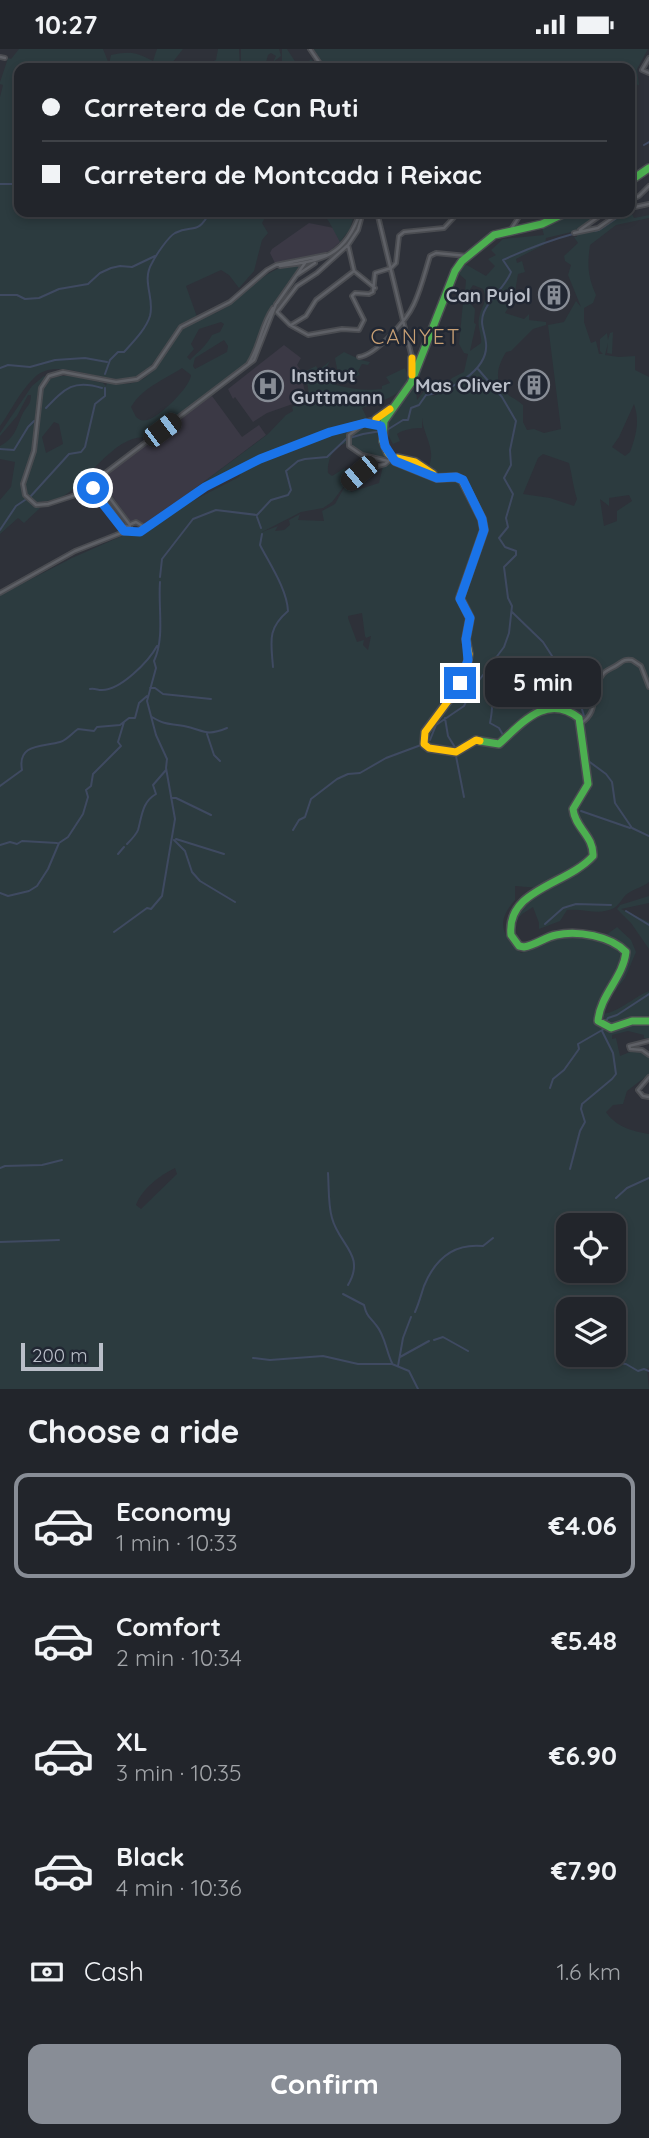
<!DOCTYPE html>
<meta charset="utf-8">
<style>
:root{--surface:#22252b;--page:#2a2d33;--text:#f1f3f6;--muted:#a2a5a9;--line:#3f4247;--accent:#888d96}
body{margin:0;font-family:Quicksand,sans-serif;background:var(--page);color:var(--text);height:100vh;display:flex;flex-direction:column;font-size:26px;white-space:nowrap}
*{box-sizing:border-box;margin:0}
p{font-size:23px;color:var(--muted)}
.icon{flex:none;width:38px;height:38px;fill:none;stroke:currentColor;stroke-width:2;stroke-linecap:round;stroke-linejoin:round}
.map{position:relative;height:1340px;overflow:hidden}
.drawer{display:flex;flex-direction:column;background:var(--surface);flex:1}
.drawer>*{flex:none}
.guide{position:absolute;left:14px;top:14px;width:621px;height:154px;border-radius:14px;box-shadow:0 4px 10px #0003,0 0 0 2px var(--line);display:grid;align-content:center;height:154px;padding:0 28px;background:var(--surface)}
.fabs{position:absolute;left:556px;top:1164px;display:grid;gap:14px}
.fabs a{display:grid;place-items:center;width:70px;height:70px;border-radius:14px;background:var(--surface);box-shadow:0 4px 10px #0003,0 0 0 2px var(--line);font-size:35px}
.scale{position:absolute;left:21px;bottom:18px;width:82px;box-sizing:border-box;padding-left:7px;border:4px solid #b9bec8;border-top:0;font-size:19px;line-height:24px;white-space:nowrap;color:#b9bec8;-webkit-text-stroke:5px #212733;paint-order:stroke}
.end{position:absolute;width:32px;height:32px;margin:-16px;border:9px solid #1a73e8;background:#fff;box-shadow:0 0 0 4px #fff}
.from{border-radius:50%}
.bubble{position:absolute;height:49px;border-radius:14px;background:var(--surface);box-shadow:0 4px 10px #0003,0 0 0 2px var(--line);font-size:23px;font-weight:800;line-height:49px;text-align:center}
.car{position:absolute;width:21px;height:42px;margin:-21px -10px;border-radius:9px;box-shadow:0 0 5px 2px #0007;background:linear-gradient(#222 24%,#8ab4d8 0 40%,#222 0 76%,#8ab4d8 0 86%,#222 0)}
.guide b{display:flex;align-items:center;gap:24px;height:66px;font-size:26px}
.guide b+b{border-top:2px solid var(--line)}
.guide i{width:18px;height:18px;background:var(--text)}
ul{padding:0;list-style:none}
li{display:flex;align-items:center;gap:21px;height:105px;margin:0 14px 10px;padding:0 14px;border:4px solid transparent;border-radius:14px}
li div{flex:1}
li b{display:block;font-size:26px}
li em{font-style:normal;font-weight:800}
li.on{border-color:var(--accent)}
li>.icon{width:63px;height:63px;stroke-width:1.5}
h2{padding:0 28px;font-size:32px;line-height:84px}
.pay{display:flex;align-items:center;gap:18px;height:77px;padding:0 28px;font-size:26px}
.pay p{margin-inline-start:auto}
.primary-button{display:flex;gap:14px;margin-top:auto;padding:14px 28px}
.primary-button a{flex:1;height:80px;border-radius:14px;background:var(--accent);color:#fff;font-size:28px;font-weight:800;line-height:80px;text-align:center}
.status{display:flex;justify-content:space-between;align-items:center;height:49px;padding:0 35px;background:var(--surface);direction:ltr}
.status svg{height:19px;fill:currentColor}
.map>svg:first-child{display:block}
</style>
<div class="status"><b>10:27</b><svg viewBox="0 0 49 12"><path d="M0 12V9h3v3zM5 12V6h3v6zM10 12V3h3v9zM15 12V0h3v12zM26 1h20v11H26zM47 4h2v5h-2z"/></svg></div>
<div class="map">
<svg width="649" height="1340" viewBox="0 0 649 1340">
<rect width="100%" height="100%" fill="#2e3139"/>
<path fill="#3b3945" d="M309 174 334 179 340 193 331 201 316 208 275 214 270 204 272 200Z
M284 296 301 309 297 316 300 320 306 348 304 351 267 364 253 373 235 348 233 350 228 340Z
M212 347 242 388 259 376 266 386 145 477 137 471 131 473 100 430 196 357Z"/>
<path fill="#2c3b3f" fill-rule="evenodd" d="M19 0H103L109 15 111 6C131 2 135 3 153 12L157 0H183L168 19H19V163H268L262 174 268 184 262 191 254 222 239 239 229 226 221 221 186 237 197 268C164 283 163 314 137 327 108 341 58 304 34 329 20 342 11 362 0 377V48L3 36 0 35V33L8 9 11 10Z
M218 0H239L240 19H212L211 13 216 11Z
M241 0H279L281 7 273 13 276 7 271 4 268 6 266 13 269 15 266 19H241Z
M282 0H287L298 17 303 18 311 10 319 19H272L277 12 282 13Z
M313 0H648L637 20 639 36 630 35V19H327Z
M630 161 634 169 649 166V169L616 176 590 196C587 217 588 228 596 246L593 254 584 259V273L591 294 596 292 599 305H603L600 302V290L607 284 608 291 610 284 613 283 612 305 607 304 608 294 605 306 619 308 635 307V321L649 328V833C643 838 636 839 630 843 623 846 621 855 614 859 599 867 584 859 567 861L560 872 539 880V874L533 858 522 865 511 879C514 864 528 849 539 839L515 837V851C496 873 501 885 521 904 566 881 574 883 621 900L624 904 620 921 595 968 598 975 606 979 639 973 649 976V989H644V986L628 982 612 986V990L616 989 620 1007C631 1002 638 999 649 1008V1025L627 1042 623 1055 613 1056 606 1063C616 1078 632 1082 649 1085V1318L647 1320 649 1340H0V546L72 509 124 486H135L146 482 179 459 239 428 243 420 291 400 360 377 349 383 347 394C333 397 327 411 328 424L332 427 345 419 348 432 332 453 323 459 301 463 262 483 278 477 275 482 284 481 290 476 289 471 300 465 298 471 324 472 322 462 335 455 345 437 348 436 351 443 379 434 383 417 391 413 436 431 460 430 474 449C460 412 452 436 428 420 437 400 424 389 422 369V379C414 379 404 380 397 385L400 392 393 395 388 386 387 376 411 341 423 317 416 340 417 351 425 341 433 347 438 345 452 329 464 323 468 305 464 304 459 295 463 254 469 253 475 260 474 274 476 275 470 302 481 294C482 286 477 278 479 269 481 257 489 252 483 240L473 236 469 242 470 246 465 243 466 231 459 225 465 215 486 227 495 217 488 210 496 206 491 201 503 190 544 186 542 179C567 167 575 163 603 163L576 182 546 189 545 195 516 210 517 214 522 212 525 223 518 225 514 249 505 264 524 270 529 265V271L546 273V276L533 280 511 302 506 303C499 315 493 329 504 342 509 348 517 350 523 356V373L527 381 534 380 544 384 561 380 548 276 564 273 576 252 581 258 568 226 571 216 565 212 564 207 578 194 574 188H577L576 185 599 181ZM634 355C640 372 636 387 630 403L625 407 612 398 619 388ZM543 405 569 414C572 426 573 437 577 450L574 457 550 449 523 445 538 409ZM629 446 632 452 617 462V472L604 477 600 450 609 457V449ZM362 564 365 587 366 589 371 587 368 601 363 596 364 591 357 593 348 569V567ZM175 1119 177 1125 141 1160 136 1156C142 1140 160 1126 175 1119ZM569 1176H614V1222H569ZM569 1260H614V1306H569Z
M317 163H355L350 180 340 193 328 171Z
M285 217H300C290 231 280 243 272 259 263 277 259 299 247 315L149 389C119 381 88 431 65 446 57 451 47 452 38 453L40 459 24 474 18 469 0 485V451L11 438 15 413 0 410V397C15 389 16 380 22 366 26 357 31 357 31 346H28L17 367 0 387V384L32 337 44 327 51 330C65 322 87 331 103 334L106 337 107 334C162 342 153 305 184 279 195 270 210 268 223 260 245 247 259 225 285 217ZM221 273 224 275 220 283 212 286C206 297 198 303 190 311L187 308 194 300 191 295 199 280ZM224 291 228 297 227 303 195 320 193 317 195 309ZM182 319 191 326C191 337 159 369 147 371 141 372 140 371 136 368L131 358C143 338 164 331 182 319ZM54 373 59 375 63 395 46 404 42 388Z
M344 303 361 311 370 313 368 316 362 315 358 322 360 326 352 329 337 320 335 309Z
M330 312 326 319 336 336C352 340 366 342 382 340V337L390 334 386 328 405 319 409 329C402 348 380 352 362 359L368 371C306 386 249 413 192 442L268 385 286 366 293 362 292 358 306 352C312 343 305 332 306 322L316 317 319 321Z
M371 376 380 378 381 390 389 410 378 409 351 399 349 387 352 384Z
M649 847V854L621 860 649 873V900L631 874 617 860 620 856Z
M617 878 631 891 636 903 625 929 611 947C625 924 645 897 607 888L606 886Z
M649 942V970L622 972 612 977 601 973 600 965C618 965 633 948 649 942Z"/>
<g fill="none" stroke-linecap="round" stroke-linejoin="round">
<path stroke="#3f4a61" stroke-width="2" d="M644 96 649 93
M0 135H19
M0 246H17L25 250 39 249 59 240 88 235 100 224 111 219 120 217 132 218 155 207
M0 319 8 316 30 318 55 311 85 309 107 313
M105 325 110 311 118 303H124C133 293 146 280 150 267 155 249 141 232 152 214 156 206 168 188 175 184 193 175 197 187 210 163
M46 359C65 339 74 330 102 339
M0 400 14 401 28 378 34 372
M30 448 69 405 81 403 85 398 95 355 105 347V339
M257 468 261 479
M0 481 16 457 25 451
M262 485 260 496C269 514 287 540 288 562 267 580 271 592 273 618
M160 528 162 510 193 470 216 461 257 466 271 451 288 446 291 441 286 422 298 412 305 410 327 408 346 390 363 385 387 381 403 371H408L411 359 419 356 426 346C448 343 489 322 486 294 485 282 479 275 484 263 491 247 505 239 511 223L503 211C527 200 547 192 573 185
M512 563 543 593 578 647 584 667
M484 627C493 647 494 653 490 674L499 679 503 686
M150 639H155L163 645 211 650
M90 640C94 639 98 641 101 641 120 642 149 612 157 597
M152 668C167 677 169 674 184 677 204 681 205 688 227 679
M445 669 448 687 456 700
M207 685 214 706 220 712
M430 691 436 676 464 657 471 642 504 598 509 584 512 557 508 549 504 518 516 506V502L505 498 499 489 508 478 506 469 513 445 504 429 511 416 510 401 516 372 502 348 478 320
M456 707 464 748
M587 711 606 725 612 733 615 754 632 779 649 787
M0 737 22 721C17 694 43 698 60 693 67 691 72 684 78 680L94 682 97 678 120 676 129 669H135L139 654 147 647
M171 749H176L211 766
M581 762 630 779
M293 781 299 771 305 768 311 750 337 730 348 725 360 724 386 709 421 696
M176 790 224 805
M174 791 185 802 192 823 200 832 235 853
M127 795C131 791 136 786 138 781 142 767 142 753 156 745L153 736 166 721
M0 796 10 793 17 795 22 792 57 794
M118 805 124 798
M0 844 8 847 29 842 37 837 48 820 59 794 68 788 83 765 88 748 86 741 91 737 93 725 121 697 118 693 124 673
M626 862 649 876
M545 875 563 859 576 855 611 856
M114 883 147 859 151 860 162 847 175 770 166 719 167 710 156 686 147 652 156 619 154 612C165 588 158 559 160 533
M606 972 608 969 617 966 649 945
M550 1039 553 1030 564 1021 579 1000 578 995 604 980
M0 1119 5 1117 42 1116 62 1111
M570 1120 580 1082 585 1073 581 1060 582 1055 612 1030 616 1025 613 1004 602 982
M328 1124C329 1138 328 1156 332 1169 339 1196 366 1206 348 1236
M616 1149 627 1139 649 1129
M0 1193 59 1191
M343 1245 364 1256C367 1268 369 1267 376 1276 385 1286 386 1302 392 1314
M415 1263C419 1254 421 1246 424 1237 435 1210 453 1194 483 1197L493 1189
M434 1291 443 1288 468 1302
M400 1308 429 1292
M253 1309 270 1311 323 1307 358 1315H392L409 1322 418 1340
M617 1314 626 1315 638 1322 644 1320 649 1322
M398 1317 403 1289 411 1268"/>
<path stroke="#3f4a61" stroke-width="3.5" d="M595 181 599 180 624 163"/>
<g stroke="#4a4c51" stroke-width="6">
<path id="street" d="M310 0 323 19
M0 8 5 9
M649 9 642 21 649 24
M630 151 639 147 649 137
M630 159 649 155
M363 163 358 181 348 196 317 224 297 237 277 263 290 276 308 286 342 280 359 281 364 271 352 247 355 244 369 245 373 243 375 224 391 219 396 214 399 187 404 183 444 179 459 163
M377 163 412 309
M580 181 605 163
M510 182 522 163
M574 184 598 179 621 163
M348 196 354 222
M280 217C322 212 346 207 360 163
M354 222 375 239
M297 226 315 214
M277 254 305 214
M291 276 306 267 316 251 354 222
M359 308C376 306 407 271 414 255 421 240 425 223 430 207L436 204 467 207
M249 314C260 297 261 276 273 259
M365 374 349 386V397L362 406 388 412
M106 424 91 441 48 455 36 456 25 446 23 435 34 402 41 339 49 327 63 323 116 333 137 330 154 318 181 278 230 253 267 221 276 216 326 206
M104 425 254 311 276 255
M97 432 130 476
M348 434 366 420 385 415 392 409
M92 435 99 428
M94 438 123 477 130 478
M92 441 124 482
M77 444 86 438
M131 475 136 473 144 478 147 477
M0 544 75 502 121 484 143 481 205 438 260 409 329 383 375 370
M581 674C601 662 589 641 603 625 606 621 613 619 617 616 623 612 624 610 632 611L641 617 649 638
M649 992 629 997 630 1000 642 1001 649 1006
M649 1028 638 1041 643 1047 649 1048"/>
</g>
<g stroke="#4a4c51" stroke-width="10">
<path id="fast" d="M630 132 649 119
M383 392 384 372 411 334 455 222 462 212 494 186 542 175 567 163
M480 692 499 695C523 673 547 644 579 669L588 735 573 760C575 779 594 787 593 807 567 836 506 840 511 886L519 897 524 898C536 896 545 888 556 886 577 881 611 887 626 903 623 929 600 946 598 972L611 979 632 972H649"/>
</g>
<g stroke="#4a4c51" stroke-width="10">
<path id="slow" d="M412 309V326
M376 370 390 360
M383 392 388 404 395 412 437 429 456 428 462 431 482 470 484 481 460 549 470 569 466 590 469 605 467 617 457 640 425 683 424 695 429 699 456 703 476 691 480 692
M397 409 415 413 433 425"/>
</g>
<use href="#street" stroke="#5e6066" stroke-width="2.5"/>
<use href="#fast" stroke="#4caf50" stroke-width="7"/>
<use href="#slow" stroke="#ffc107" stroke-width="7"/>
</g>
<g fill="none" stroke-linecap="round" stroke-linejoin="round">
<path stroke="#1a73e8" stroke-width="9" d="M93 439 92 441 124 482 140 483 205 438 260 410 330 383 365 374 381 377 385 397 395 412 437 429 456 428 463 431 482 470 484 481 460 550 470 569 466 590 468 611 460 634"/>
</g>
<defs>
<g id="building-ring" transform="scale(1.575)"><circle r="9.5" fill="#212733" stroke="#888d96" stroke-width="1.5"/><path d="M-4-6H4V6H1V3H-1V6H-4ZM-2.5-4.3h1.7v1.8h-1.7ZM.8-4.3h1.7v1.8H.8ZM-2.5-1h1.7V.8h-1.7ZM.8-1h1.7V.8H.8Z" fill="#888d96"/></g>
<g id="hospital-ring" transform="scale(1.575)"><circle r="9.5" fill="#212733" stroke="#888d96" stroke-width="1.5"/><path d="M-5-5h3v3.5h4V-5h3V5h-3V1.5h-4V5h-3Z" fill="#888d96"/></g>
</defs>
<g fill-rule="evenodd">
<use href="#building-ring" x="554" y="246"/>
<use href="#building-ring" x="534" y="336"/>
<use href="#hospital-ring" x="268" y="337"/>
</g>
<g text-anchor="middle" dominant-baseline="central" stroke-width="5" stroke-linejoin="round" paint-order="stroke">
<g font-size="19" font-weight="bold" fill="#b9bec8" stroke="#212733" text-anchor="end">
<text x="531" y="246">Can Pujol</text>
<text x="291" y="326" text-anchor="start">Institut<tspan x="291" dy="22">Guttmann</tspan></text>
<text x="511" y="336">Mas Oliver</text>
</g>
<g font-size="21" letter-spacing="2" fill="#c9a074" stroke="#212733">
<text x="416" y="287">CANYET</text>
</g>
</g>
</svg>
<div class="fabs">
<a><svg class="icon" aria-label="locate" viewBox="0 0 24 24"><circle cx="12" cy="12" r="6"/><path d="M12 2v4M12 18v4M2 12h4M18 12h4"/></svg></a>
<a><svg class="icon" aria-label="layers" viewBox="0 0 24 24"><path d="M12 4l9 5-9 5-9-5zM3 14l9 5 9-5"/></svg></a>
</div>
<div class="scale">200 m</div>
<i class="end from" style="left:93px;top:439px"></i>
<i class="end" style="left:460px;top:634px"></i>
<div class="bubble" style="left:485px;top:609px;width:116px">5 min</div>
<i class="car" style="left:162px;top:381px;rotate:53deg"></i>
<i class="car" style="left:359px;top:424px;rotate:230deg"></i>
<div class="guide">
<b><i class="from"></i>Carretera de Can Ruti</b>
<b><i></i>Carretera de Montcada i Reixac</b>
</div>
</div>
<section class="drawer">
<h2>Choose a ride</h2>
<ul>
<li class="on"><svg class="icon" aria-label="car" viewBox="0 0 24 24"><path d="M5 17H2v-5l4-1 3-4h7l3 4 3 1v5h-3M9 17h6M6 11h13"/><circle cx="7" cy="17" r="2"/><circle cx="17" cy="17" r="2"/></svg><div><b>Economy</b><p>1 min · 10:33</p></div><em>€4.06</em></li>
<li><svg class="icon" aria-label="car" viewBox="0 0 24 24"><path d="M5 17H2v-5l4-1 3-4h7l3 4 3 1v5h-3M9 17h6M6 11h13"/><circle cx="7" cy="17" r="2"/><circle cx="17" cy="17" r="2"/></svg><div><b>Comfort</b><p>2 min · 10:34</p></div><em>€5.48</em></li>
<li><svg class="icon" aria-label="car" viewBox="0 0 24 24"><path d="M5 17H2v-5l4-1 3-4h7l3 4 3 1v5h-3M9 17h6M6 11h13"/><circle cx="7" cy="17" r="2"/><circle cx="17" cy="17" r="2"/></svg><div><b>XL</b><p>3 min · 10:35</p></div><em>€6.90</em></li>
<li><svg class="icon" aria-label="car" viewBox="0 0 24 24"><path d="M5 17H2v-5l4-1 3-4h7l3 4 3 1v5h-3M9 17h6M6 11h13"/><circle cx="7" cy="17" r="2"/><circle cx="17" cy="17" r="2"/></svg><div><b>Black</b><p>4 min · 10:36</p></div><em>€7.90</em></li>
</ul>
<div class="pay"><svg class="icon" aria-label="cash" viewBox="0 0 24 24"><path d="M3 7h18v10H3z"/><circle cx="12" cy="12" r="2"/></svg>Cash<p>1.6 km</p></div>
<div class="primary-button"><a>Confirm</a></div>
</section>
